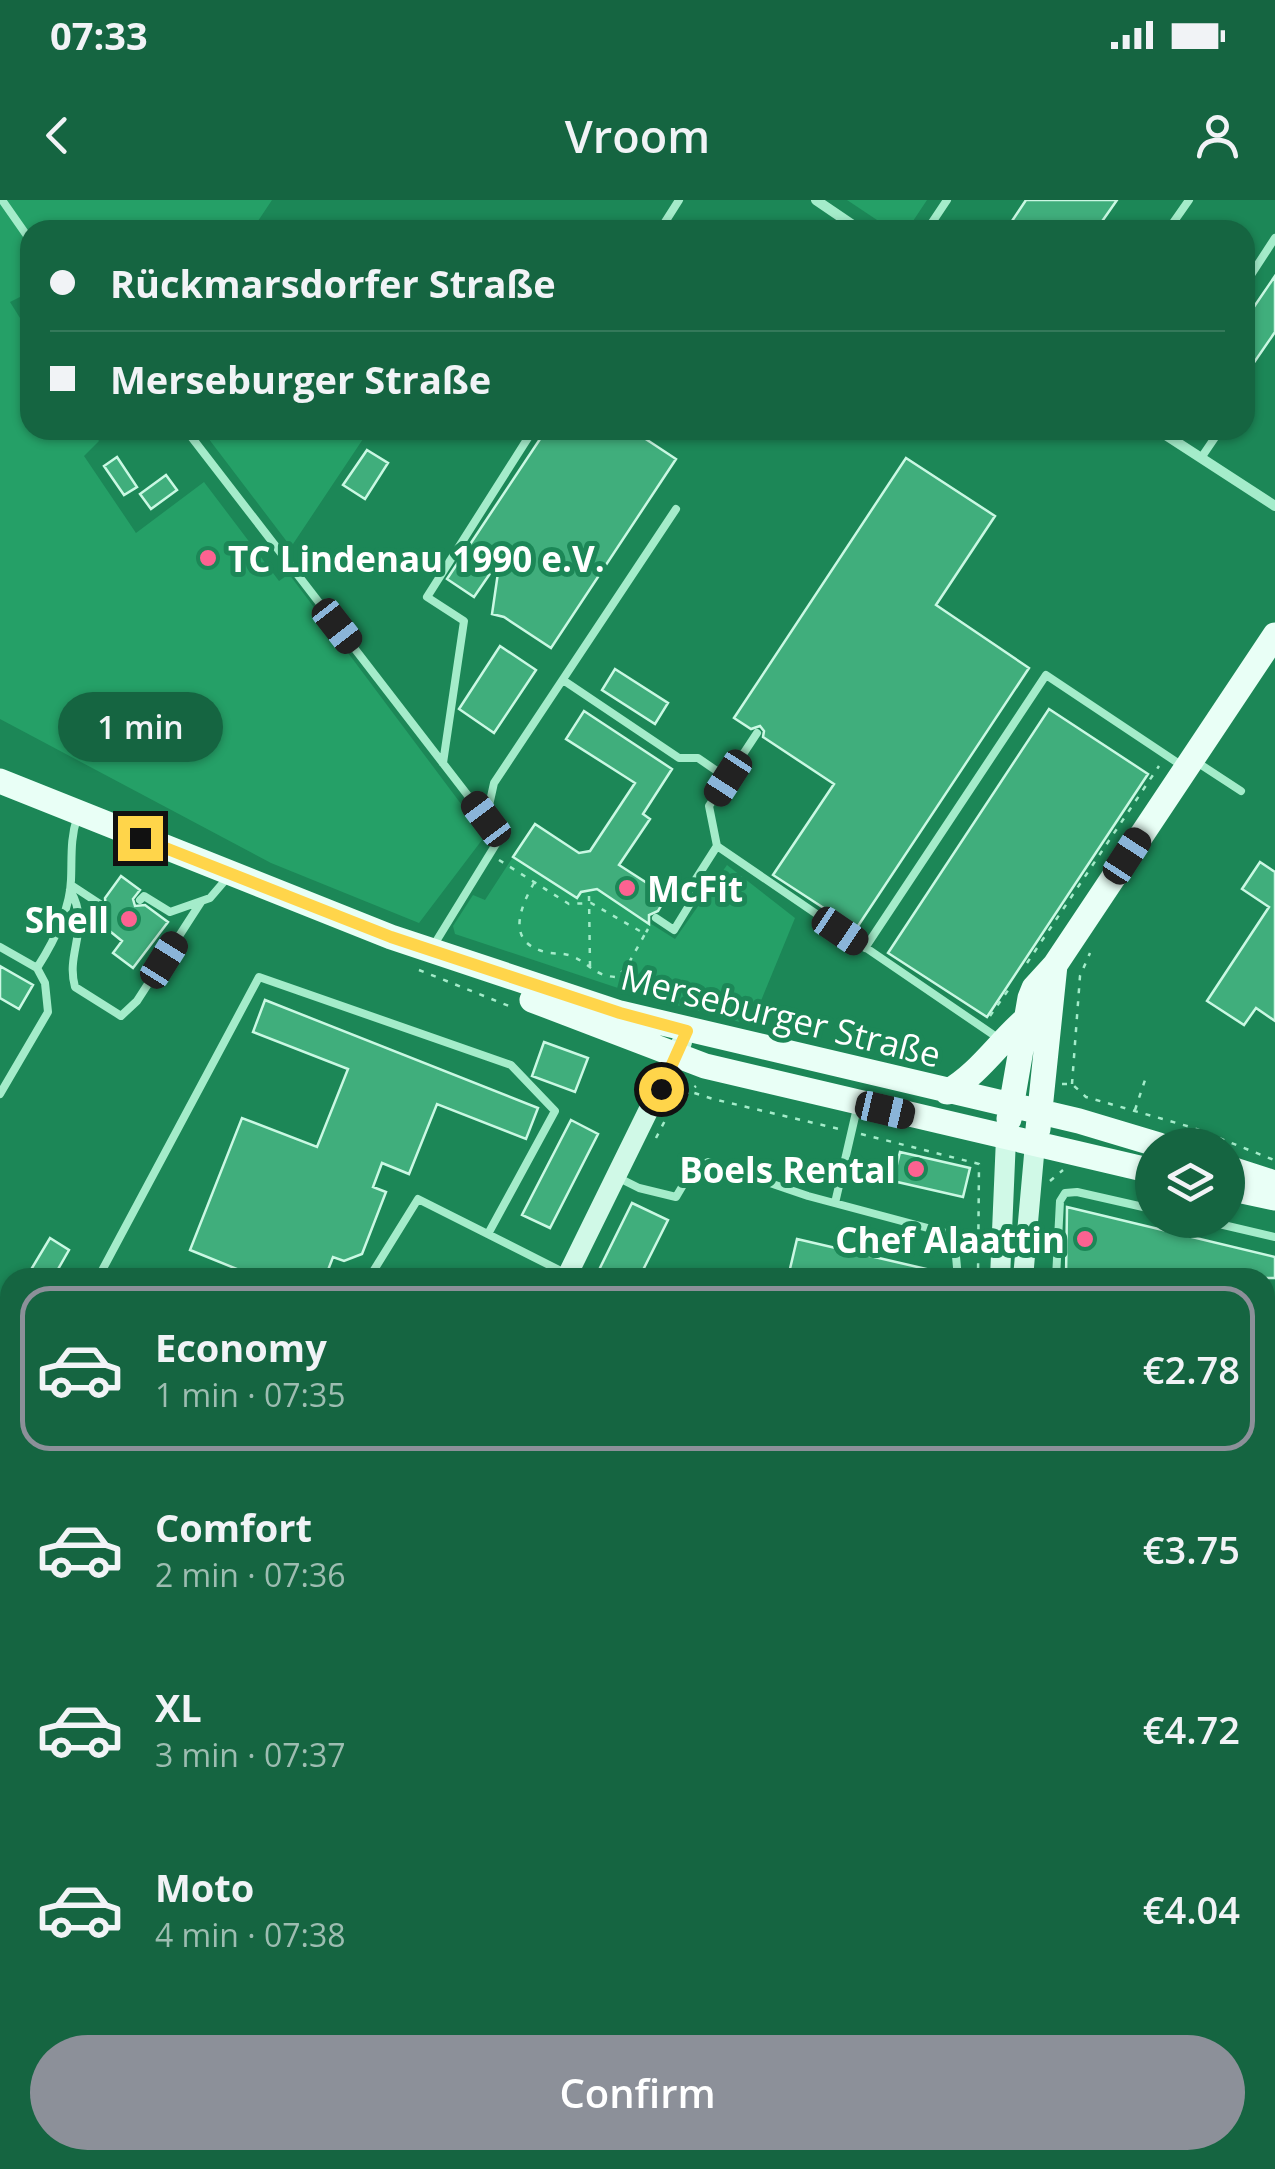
<!DOCTYPE html>
<meta charset="utf-8">
<style>
:root{--surface:#156541;--page:#1e6b48;--text:#f1f3f6;--muted:#9dbdb1;--line:#34795a;--accent:#8c9099}
body{margin:0;font-family:"Open Sans",sans-serif;background:var(--page);color:var(--text);height:100vh;display:flex;flex-direction:column;font-size:38px;white-space:nowrap}
*{box-sizing:border-box;margin:0}
p{font-size:32px;color:var(--muted)}
.icon{flex:none;width:55px;height:55px;fill:none;stroke:currentColor;stroke-width:2;stroke-linecap:round;stroke-linejoin:round}
.map{position:relative;flex:1;overflow:hidden}
.sheet{position:absolute;left:0px;top:1068px;width:1275px;height:902px;display:flex;flex-direction:column;background:var(--surface);border-radius:30px 30px 0 0;box-shadow:0 2px 8px #0004}
.sheet>*{flex:none}
.hud{position:absolute;left:20px;top:20px;width:1235px;height:220px;border-radius:30px;box-shadow:0 2px 8px #0004;display:grid;align-content:center;height:220px;padding:0 30px;background:var(--surface)}
.controls{position:absolute;left:1135px;top:928px;display:grid;gap:20px}
.controls a{display:grid;place-items:center;width:110px;height:110px;border-radius:50%;background:var(--surface);box-shadow:0 2px 8px #0004;font-size:50px}
.end{position:absolute;width:45px;height:45px;margin:-22px;border:12px solid #ffd54a;background:#111;box-shadow:0 0 0 5px #111}
.from{border-radius:50%}
.bubble{position:absolute;height:70px;border-radius:35px;background:var(--surface);box-shadow:0 2px 8px #0004;font-size:32px;font-weight:600;line-height:70px;text-align:center}
.car{position:absolute;width:30px;height:60px;margin:-30px -15px;border-radius:12px;box-shadow:0 0 8px 2px #0007;background:linear-gradient(#222 24%,#8ab4d8 0 40%,#222 0 76%,#8ab4d8 0 86%,#222 0)}
.hud b{display:flex;align-items:center;gap:35px;height:95px;font-size:38px}
.hud b+b{border-top:2px solid var(--line)}
.hud i{width:25px;height:25px;background:var(--text)}
ul{padding:18px 0 0;list-style:none}
li{display:flex;align-items:center;gap:30px;height:165px;margin:0 20px 15px;padding:0 10px;border:5px solid transparent;border-radius:30px}
li div{flex:1}
li b{display:block;font-size:38px}
li em{font-style:normal;font-weight:600}
li.active{border-color:var(--accent)}
li>.icon{width:90px;height:90px;stroke-width:1.5}
.primary-button{display:flex;gap:20px;margin-top:auto;padding:20px 30px}
.primary-button a{flex:1;height:115px;border-radius:60px;background:var(--accent);color:#fff;font-size:40px;font-weight:600;line-height:115px;text-align:center}
.status{display:flex;justify-content:space-between;align-items:center;height:70px;padding:0 50px;background:var(--surface);direction:ltr}
.status svg{height:28px;fill:currentColor}
header{display:flex;justify-content:space-between;align-items:center;height:130px;padding:0 30px;background:var(--surface);font-size:45px;font-weight:600}
.map>svg:first-child{display:block}
</style>
<div class="status"><b>07:33</b><svg viewBox="0 0 49 12"><path d="M0 12V9h3v3zM5 12V6h3v6zM10 12V3h3v9zM15 12V0h3v12zM26 1h20v11H26zM47 4h2v5h-2z"/></svg></div>
<header><svg class="icon" aria-label="back" viewBox="0 0 24 24"><path d="M15 5l-7 7 7 7"/></svg>Vroom<svg class="icon" aria-label="person" viewBox="0 0 24 24"><circle cx="12" cy="8" r="4"/><path d="M4 21q1-7 8-7t8 7"/></svg></header>
<div class="map">
<svg width="1275" height="1969" viewBox="0 0 1275 1969">
<rect width="100%" height="100%" fill="#1c8757"/>
<path fill="#25a067" d="M0 0H272L252 30H30V92L10 102 30 134V230H92L99 241 84 256 136 333 204 282 279 381 289 374 485 636 419 723 271 663 0 519Z
M847 0H927L907 30H892Z
M202 230H369L291 347Z
M513 657 576 698 581 692 596 689 675 739 727 665 795 718 751 825 639 795 455 734 453 726 473 695 485 700Z
M647 1960H894L891 1969H646Z"/>
<path fill="#40ae7c" stroke="#caf8e3" stroke-width="2.5" d="M1026 0H1117L1096 30H1006Z
M1275 76V132L1253 164 1245 158V120Z
M546 230H632L676 259 551 448 504 417 492 414 500 359 474 397 447 379Z
M367 250 388 263 365 299 343 285Z
M117 257 137 287 124 295 104 266Z
M906 258 995 316 936 405 1029 468 856 729 773 675 834 584 763 537 764 531 760 526 751 529 734 518Z
M166 275 177 290 151 309 140 294Z
M500 446 536 470 494 533 459 509Z
M615 469 668 503 655 524 602 490Z
M1049 509 1148 574 987 817 888 753Z
M584 511 672 569 643 614 650 619 619 665 667 696 658 711 649 715V724L597 689 581 692 577 698 513 657 535 624 579 653 590 651 635 583 566 539Z
M1260 662 1275 672V821L1256 808 1244 825 1207 801 1269 707 1242 689Z
M121 676 140 690 133 699 135 706 145 705 168 722 133 768 113 753 122 741 91 716 95 710 106 709 105 698Z
M0 766 33 785 19 809 0 798Z
M265 800 538 908 526 939 437 904 409 974 382 963 373 987 386 992 362 1054 344 1061 333 1057 325 1078H259L190 1050 242 918 317 947 348 869 253 832Z
M544 842 588 858 575 892 532 876Z
M571 920 598 934 550 1028 522 1015Z
M900 952 970 968 963 997 893 981Z
M632 1003 668 1020 639 1078H595Z
M1067 1007 1275 1057V1078H1066Z
M50 1038 69 1050 53 1078H26Z
M797 1039 939 1072 938 1078H809L789 1073Z"/>
<g fill="none" stroke-linecap="round" stroke-linejoin="round">
<path stroke="#a4ecca" stroke-width="2.5" stroke-dasharray="5 8" stroke-linecap="butt" d="M499 660 569 704 591 703 645 734 648 729
M534 683C518 711 506 745 550 753 558 754 565 753 574 757 591 765 595 776 616 777L626 768 645 734
M589 696 590 766
M664 706 682 680
M1027 763 1159 566
M419 770 514 808
M990 816 1011 786
M1062 884H1072L1086 897 1194 928 1274 960
M1072 884 1080 776 1090 753
M682 889 713 899 839 929
M1135 910 1145 880
M861 934 979 964 978 1078
M656 938 673 905 696 886
M1050 981 1063 970
M863 1960 879 1969
M565 1961V1960
M595 1969 615 1960
M642 1969 643 1960
M760 1969 762 1960
M921 1969 943 1960"/>
<path stroke="#a4ecca" stroke-width="8" d="M2 0 30 40
M660 30 679 0
M927 30 947 0
M1168 30 1189 0
M1245 84 1275 38
M186 230 486 619 496 644 432 748
M1201 258 1220 230
M563 480 679 558H698L727 578
M1195 561 1241 591
M443 563 464 421 427 397 533 230
M486 619 494 583 676 309
M717 646 998 838
M71 685 100 704
M70 690C92 727 65 752 75 787L121 816 137 801 201 702
M140 700 144 696 170 712 210 698 228 677
M656 718 674 730 701 686 694 682 717 646 709 606 757 533
M0 747 37 768
M865 748 1046 475 1181 565
M0 894 48 812 45 783 37 768C53 743 70 711 71 680 72 658 70 639 77 618
M617 977 639 988 676 997 692 970 708 962 808 996 954 1035 958 1078
M835 1003 857 908
M1202 1020 1275 1037
M98 1078 259 777 511 865 555 911 488 1034
M369 1078 418 999 567 1074
M1056 1078 1060 1001 1065 993 1077 992 1152 1009
M1265 1148 1275 1150
M0 1369 10 1362
M1265 1504 1275 1505
M0 1570 5 1566
M0 1596 10 1589
M0 1762 10 1755
M1265 1908H1275
M1265 1958 1275 1959
M292 1960 299 1969
M45 1969 43 1967 51 1960
M395 1969 409 1960
M1155 1969 1161 1960"/>
<path stroke="#a4ecca" stroke-width="10" d="M816 0 860 30
M1158 230 1275 306
M1265 1661 1275 1662
M0 1800 10 1813
M119 1960 126 1969"/>
<path stroke="#d0f9e7" stroke-width="20" d="M566 1078 682 842
M1000 1078 1006 938
M1023 1078 1035 944
M0 1876 10 1868
M0 1898 10 1890
M985 1969 986 1960"/>
<path stroke="#e9fff6" stroke-width="25" d="M0 581 391 737 620 813 1079 921 1159 945
M532 800 705 866 1152 971
M947 892C979 874 999 842 1026 819
M1009 919 1030 798 1034 788 1055 765 1275 435
M1038 929 1055 765
M1228 968 1275 983
M1228 988 1275 998"/>
<g stroke="#fff" stroke-width="9">
<path id="rail" d="M0 1222 10 1235
M508 1960 512 1969"/>
</g>
<use href="#rail" stroke="#1c8757" stroke-width="5" stroke-dasharray="15" stroke-linecap="butt"/>
</g>
<g fill="none" stroke-linecap="round" stroke-linejoin="round">
<path stroke="#ffd54a" stroke-width="12" d="M140 638 391 737 620 813 687 831 661 889"/>
</g>
<g fill="#fc6291" stroke="#1c8757" stroke-width="4">
<circle cx="208" cy="358" r="10"/>
<circle cx="627" cy="688" r="10"/>
<circle cx="129" cy="719" r="10"/>
<circle cx="916" cy="969" r="10"/>
<circle cx="1085" cy="1039" r="10"/>
</g>
<g text-anchor="middle" dominant-baseline="central" stroke-width="10" stroke-linejoin="round" paint-order="stroke">
<g font-size="35" font-weight="bold" fill="#fff" stroke="#1c8757" text-anchor="end">
<text x="228" y="358" text-anchor="start">TC Lindenau 1990 e.V.</text>
<text x="647" y="688" text-anchor="start">McFit</text>
<text x="109" y="719">Shell</text>
<text x="896" y="969">Boels Rental</text>
<text x="1065" y="1039">Chef Alaattin</text>
</g>
<g font-size="35" fill="#fff" stroke="#1c8757">
<text transform="translate(781 815) rotate(14)">Merseburger Straße</text>
</g>
</g>
</svg>
<div class="controls">
<a><svg class="icon" aria-label="layers" viewBox="0 0 24 24"><path d="M12 4l9 5-9 5-9-5zM3 14l9 5 9-5"/></svg></a>
</div>
<i class="end from" style="left:661px;top:889px"></i>
<i class="end" style="left:140px;top:638px"></i>
<div class="bubble" style="left:58px;top:492px;width:165px">1 min</div>
<i class="car" style="left:337px;top:426px;rotate:142deg"></i>
<i class="car" style="left:728px;top:578px;rotate:213deg"></i>
<i class="car" style="left:486px;top:619px;rotate:323deg"></i>
<i class="car" style="left:1127px;top:656px;rotate:33deg"></i>
<i class="car" style="left:840px;top:731px;rotate:124deg"></i>
<i class="car" style="left:164px;top:760px;rotate:32deg"></i>
<i class="car" style="left:885px;top:910px;rotate:103deg"></i>
<div class="hud">
<b><i class="from"></i>Rückmarsdorfer Straße</b>
<b><i></i>Merseburger Straße</b>
</div>
<section class="sheet">
<ul>
<li class="active"><svg class="icon" aria-label="car" viewBox="0 0 24 24"><path d="M5 17H2v-5l4-1 3-4h7l3 4 3 1v5h-3M9 17h6M6 11h13"/><circle cx="7" cy="17" r="2"/><circle cx="17" cy="17" r="2"/></svg><div><b>Economy</b><p>1 min · 07:35</p></div><em>€2.78</em></li>
<li><svg class="icon" aria-label="car" viewBox="0 0 24 24"><path d="M5 17H2v-5l4-1 3-4h7l3 4 3 1v5h-3M9 17h6M6 11h13"/><circle cx="7" cy="17" r="2"/><circle cx="17" cy="17" r="2"/></svg><div><b>Comfort</b><p>2 min · 07:36</p></div><em>€3.75</em></li>
<li><svg class="icon" aria-label="car" viewBox="0 0 24 24"><path d="M5 17H2v-5l4-1 3-4h7l3 4 3 1v5h-3M9 17h6M6 11h13"/><circle cx="7" cy="17" r="2"/><circle cx="17" cy="17" r="2"/></svg><div><b>XL</b><p>3 min · 07:37</p></div><em>€4.72</em></li>
<li><svg class="icon" aria-label="car" viewBox="0 0 24 24"><path d="M5 17H2v-5l4-1 3-4h7l3 4 3 1v5h-3M9 17h6M6 11h13"/><circle cx="7" cy="17" r="2"/><circle cx="17" cy="17" r="2"/></svg><div><b>Moto</b><p>4 min · 07:38</p></div><em>€4.04</em></li>
</ul>
<div class="primary-button"><a>Confirm</a></div>
</section>
</div>
